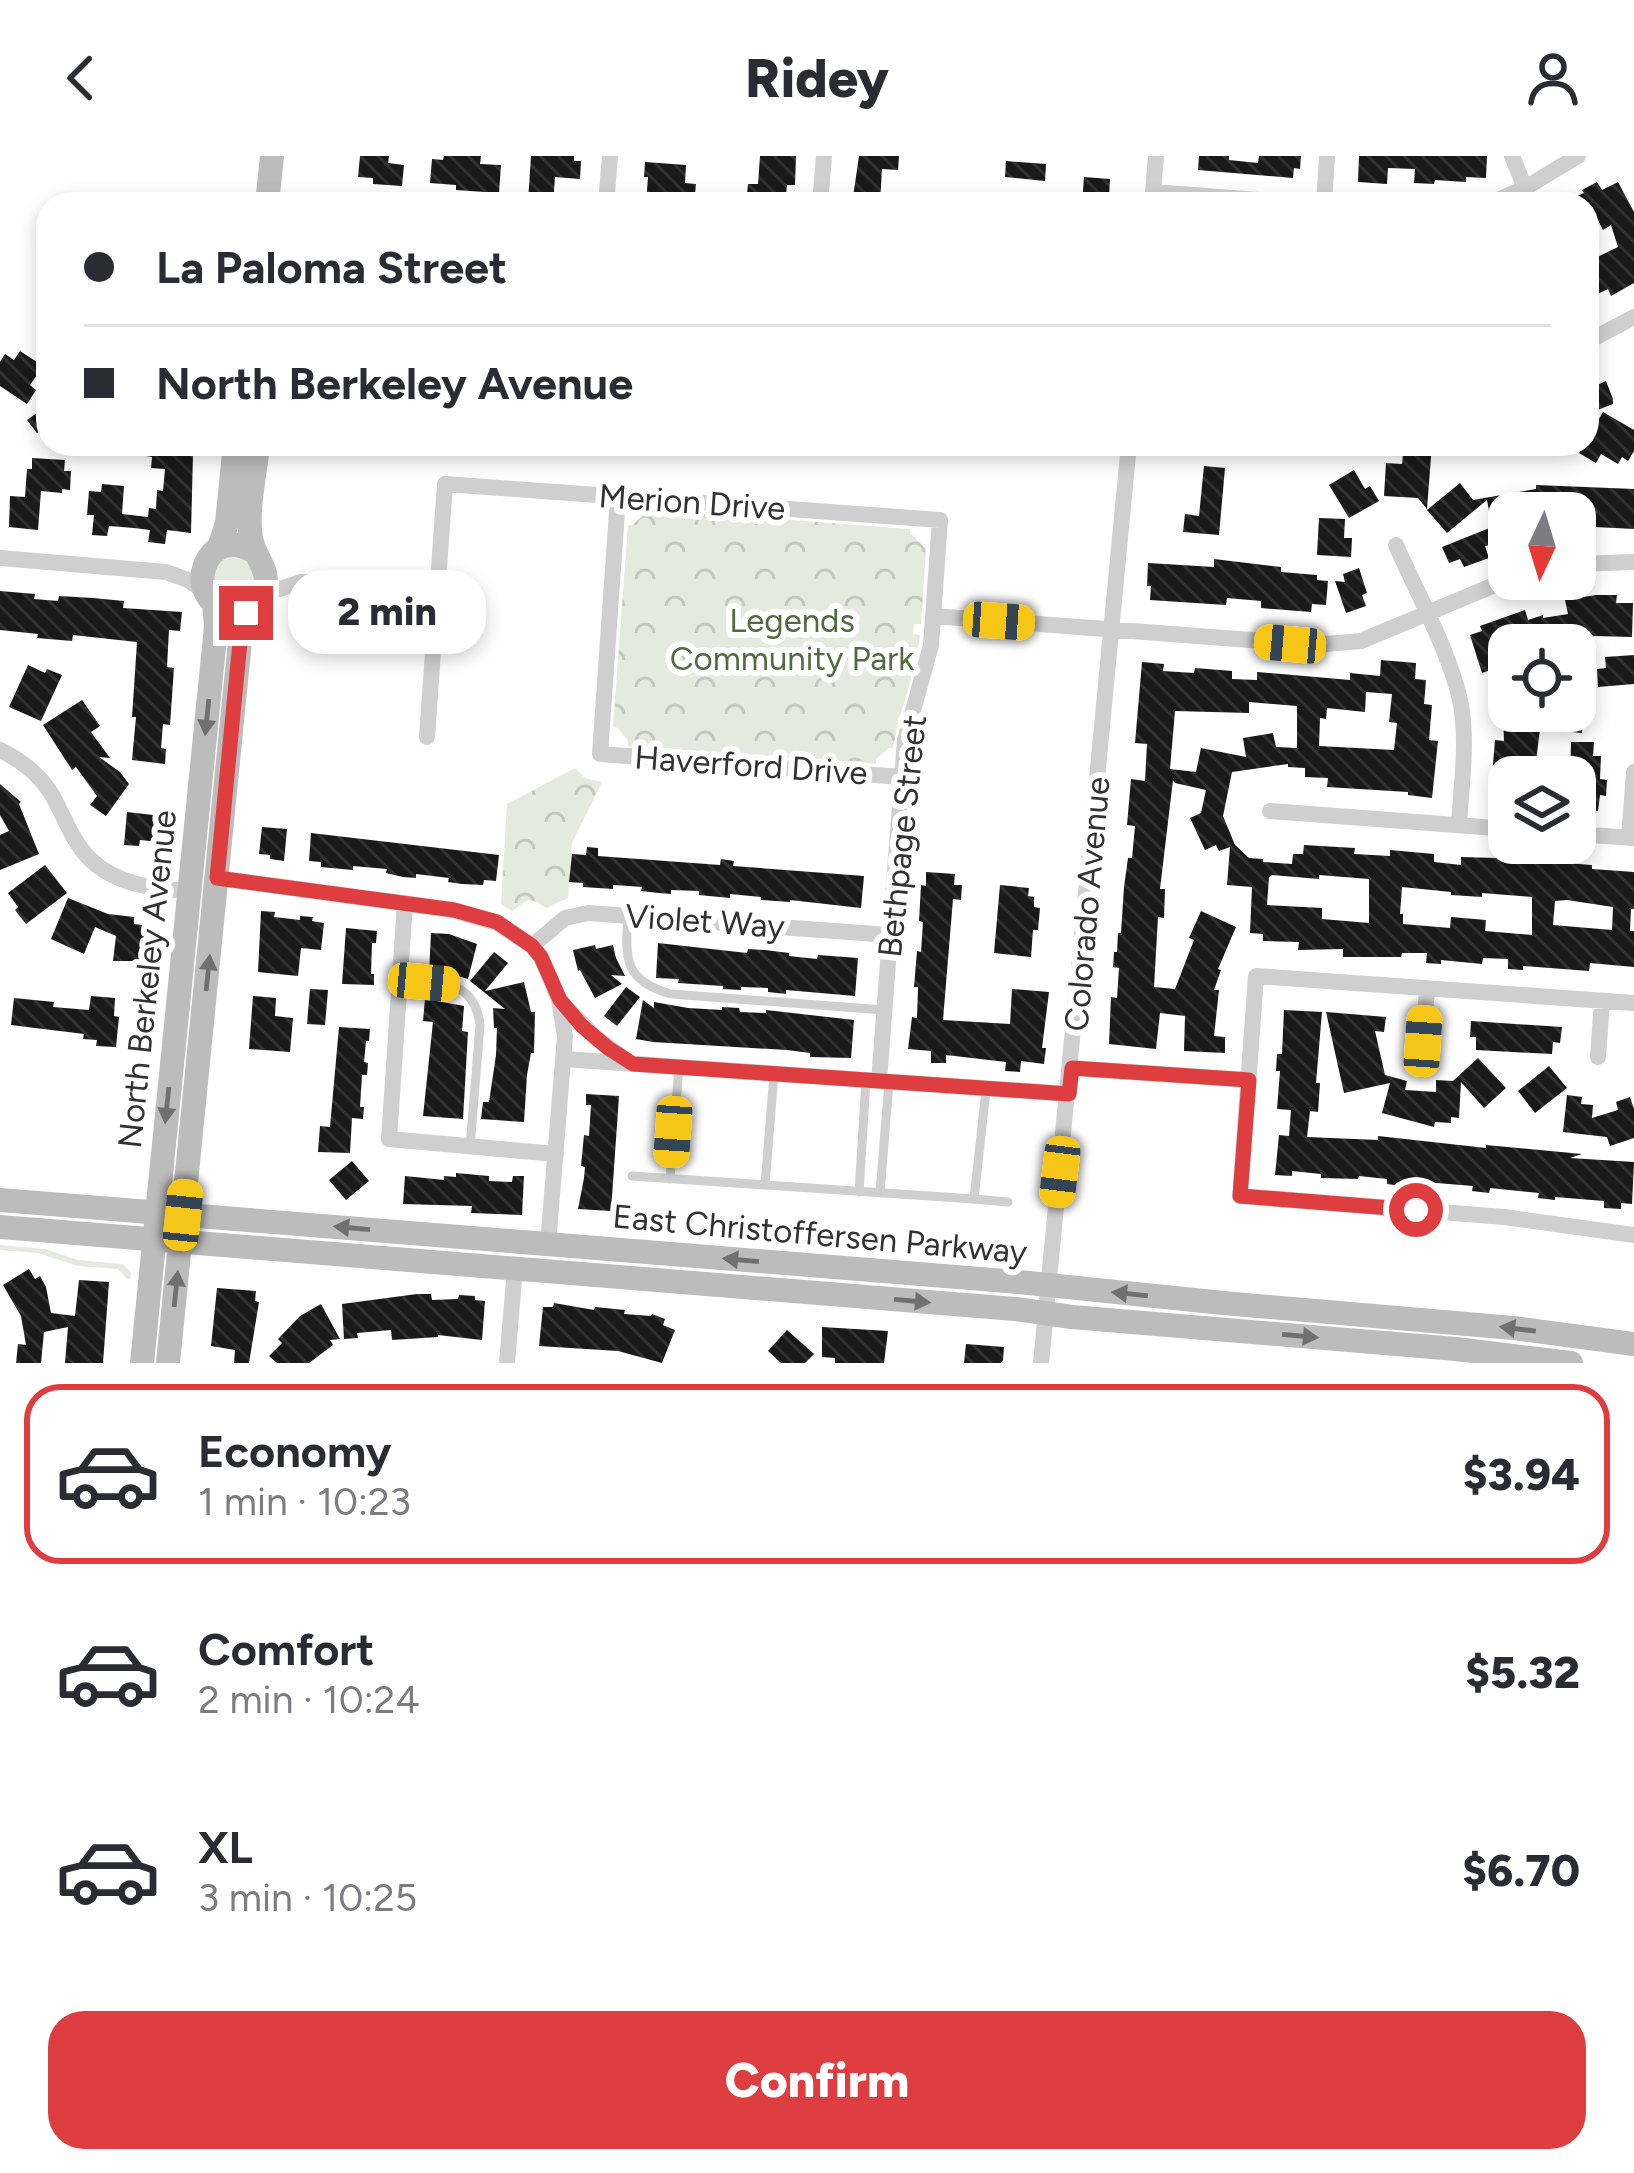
<!DOCTYPE html>
<meta charset="utf-8">
<style>
:root{--surface:#fff;--page:#f7f7f7;--text:#2b2b33;--muted:#7c7c81;--line:#e1e1e2;--accent:#de3e40}
body{margin:0;font-family:Figtree,sans-serif;background:var(--page);color:var(--text);height:100vh;display:flex;flex-direction:column;font-size:45px;white-space:nowrap}
*{box-sizing:border-box;margin:0}
p{font-size:39px;color:var(--muted)}
.icon{flex:none;width:66px;height:66px;fill:none;stroke:currentColor;stroke-width:2;stroke-linecap:round;stroke-linejoin:round}
.map{position:relative;height:1207px;overflow:hidden}
.sheet{display:flex;flex-direction:column;background:var(--surface);flex:1}
.sheet>*{flex:none}
.guide{position:absolute;left:36px;top:36px;width:1563px;height:264px;border-radius:36px;box-shadow:0 6px 18px #0003;display:grid;align-content:center;height:264px;padding:0 48px;background:var(--surface)}
.needle{width:78px;rotate:184deg}
.buttons{position:absolute;left:1488px;top:336px;display:grid;gap:24px}
.buttons a{display:grid;place-items:center;width:108px;height:108px;border-radius:24px;background:var(--surface);box-shadow:0 6px 18px #0003;font-size:60px}
.end{position:absolute;width:54px;height:54px;margin:-27px;border:15px solid #de3e40;background:#fff;box-shadow:0 0 0 6px #fff}
.from{border-radius:50%}
.bubble{position:absolute;height:84px;border-radius:36px;background:var(--surface);box-shadow:0 6px 18px #0003;font-size:39px;font-weight:800;line-height:84px;text-align:center}
.car{position:absolute;width:36px;height:72px;margin:-36px -18px;border-radius:15px;box-shadow:0 0 9px 3px #0007;background:linear-gradient(#f5c518 24%,#345 0 40%,#f5c518 0 76%,#345 0 86%,#f5c518 0)}
.guide b{display:flex;align-items:center;gap:42px;height:114px;font-size:45px}
.guide b+b{border-top:3px solid var(--line)}
.guide i{width:30px;height:30px;background:var(--text)}
ul{padding:21px 0 0;list-style:none}
li{display:flex;align-items:center;gap:36px;height:180px;margin:0 24px 18px;padding:0 24px;border:6px solid transparent;border-radius:36px}
li div{flex:1}
li b{display:block;font-size:45px}
li em{font-style:normal;font-weight:800}
li.on{border-color:var(--accent)}
li>.icon{width:108px;height:108px;stroke-width:1.5}
.action{display:flex;gap:24px;margin-top:auto;padding:24px 48px}
.action a{flex:1;height:138px;border-radius:36px;background:var(--accent);color:#fff;font-size:48px;font-weight:800;line-height:138px;text-align:center}
header{display:flex;justify-content:space-between;align-items:center;height:156px;padding:0 48px;background:var(--surface);font-size:54px;font-weight:800}
.map>svg:first-child{display:block}
</style>
<header><svg class="icon" aria-label="back" viewBox="0 0 24 24"><path d="M15 5l-7 7 7 7"/></svg>Ridey<svg class="icon" aria-label="person" viewBox="0 0 24 24"><circle cx="12" cy="8" r="4"/><path d="M4 21q1-7 8-7t8 7"/></svg></header>
<div class="map">
<svg width="1634" height="1207" viewBox="0 0 1634 1207">
<defs>
<pattern id="forest-crowns" width="20" height="18" patternUnits="userSpaceOnUse" patternTransform="scale(3)"><rect width="20" height="18" fill="#e4eade"/><path d="M2 6a3 3 0 1 1 6 0M12 15a3 3 0 1 1 6 0" fill="none" stroke="#c4c9bf"/></pattern>
<pattern id="building-back-hatch" width="6" height="6" patternUnits="userSpaceOnUse" patternTransform="scale(3)"><rect width="6" height="6" fill="#191919"/><path d="M-1 5l2 2M0 0l6 6M5-1l2 2" fill="none" stroke="#323232"/></pattern>
</defs>
<rect width="100%" height="100%" fill="#fff"/>
<path fill="#e4eade" d="M228 395 258 409 250 441H218L210 411Z
M0 1089 45 1093 78 1104 123 1108 131 1117 130 1123H127L118 1113 78 1110 38 1097 0 1094Z"/>
<path fill="url(#forest-crowns)" d="M645 353 910 373V377L926 393 921 468H914L913 478 920 479C916 518 899 554 893 592H889L876 603V608L628 590V585L618 572 613 571 628 369H632L645 358Z
M575 612 585 622 602 626 572 687 568 742 546 752 537 746 528 744 512 755 501 748 507 648Z"/>
<path fill="url(#building-back-hatch)" fill-rule="evenodd" d="M360 0H389L388 7 404 9 402 30 373 28V22L358 21Z
M444 0H481L480 8 501 9 499 37 456 34V29L430 27 432 3 443 4Z
M531 0H574V5H581L580 23 555 21 553 48 528 46Z
M760 0H796L795 29H787L785 48H746L748 28H758Z
M859 0H899L898 14 882 13 880 48H852Z
M1199 0H1229V4L1258 7 1259 0H1301L1300 13 1294 12 1293 22 1198 14Z
M1359 0H1487L1486 22 1466 21V26L1435 24 1434 28 1414 27 1415 13 1388 12 1387 28 1358 26Z
M1006 5 1046 8 1045 25 1005 21Z
M645 6 686 9 685 27 696 28 694 48H646L648 21H644Z
M1084 21 1110 23 1109 41 1101 40V48H1082Z
M1597 26 1602 34 1618 26 1634 56V127L1611 140 1608 133 1587 143V106L1618 91 1611 69 1603 74 1589 48H1558L1584 37 1582 34Z
M20 195 43 210 30 229 36 234 27 248 0 230V206L5 198 14 204Z
M1587 205 1597 229 1606 225 1613 243V248L1587 258Z
M48 249V269L37 277 27 264Z
M1603 256 1634 274V295L1628 305 1622 301 1618 308 1601 298 1596 307 1579 297 1584 288H1587V283Z
M147 288H187L186 297 193 298 191 377 167 374 165 388 148 386 150 374 134 372 109 370 107 380 92 379 94 359H87L89 335 101 336 102 328 124 330 122 358 148 361 149 352 156 353 157 334 163 335 165 313 151 312 152 301 146 300Z
M1404 288H1432L1427 353 1418 342 1384 340 1386 307 1402 308Z
M32 302 65 304 64 315H71L70 334 62 333V337L41 335 38 374 9 371 10 340 25 341 27 313H32Z
M1204 310 1225 312 1219 379 1183 376 1185 358 1199 360Z
M1354 314 1365 333 1370 330 1379 345 1349 362 1329 329Z
M1460 327 1473 344 1536 333V329L1634 333V373L1595 371V376H1577V357H1509V386L1485 390 1489 402 1464 411 1460 403 1449 407 1442 391 1492 371 1487 344 1447 377 1427 354Z
M1319 362 1345 363 1344 382H1352L1351 401 1317 399Z
M1214 403 1281 411V416L1317 419V424L1328 425 1326 449 1312 448 1311 456 1261 452V445L1227 442 1226 449 1150 444 1151 430H1147L1148 407 1214 411Z
M1359 412 1367 437 1362 439 1366 450 1346 457 1335 425 1345 426 1343 418Z
M0 435 35 438 34 443 58 445 59 440 93 442 124 445 123 452 182 456 180 475 169 474 167 511 174 512 170 569 163 568 161 592 166 593 165 608 132 604 136 561H132L137 486 73 479 72 485 37 482 38 478 0 474Z
M1596 439H1617L1616 447H1633L1632 481 1594 480 1573 483V487L1561 489H1509V508L1482 517 1470 479 1482 475 1480 470 1525 454 1528 464 1543 459V462L1568 458 1565 444Z
M1634 499V528L1598 531 1597 513 1606 512 1605 501Z
M1381 504 1416 507 1415 523 1426 524 1424 548 1432 549 1429 584 1438 585 1432 642 1408 639V636L1327 631 1328 622 1305 621V612L1288 611V608L1232 616 1223 660 1235 689 1249 702 1263 703V706L1292 708 1293 698H1303L1304 689 1355 692 1354 698 1390 700V694L1434 698V706L1461 709V701L1497 702 1592 709V713L1634 716V753H1631L1630 775H1634V811L1590 807 1589 815 1523 810V814L1508 813V803L1483 802 1482 808 1441 804V808L1426 807 1427 797H1402L1401 801H1343V793L1298 794 1299 786 1263 785V778L1250 777 1252 731 1227 729 1230 691 1219 695 1216 689 1205 694 1190 662 1201 657 1206 634 1175 627 1173 624 1160 733H1165L1164 762 1158 761 1154 831 1175 833 1194 784 1189 782 1201 755 1236 771 1218 813 1221 814 1214 834H1219L1214 880 1225 881V897L1184 895 1185 860 1160 857 1156 893 1109 888 1111 841 1117 842 1119 812 1113 811 1114 796H1117L1118 777H1121L1124 731 1128 702H1132L1135 670 1127 669 1131 623 1145 625 1147 588 1135 587 1142 506 1164 508 1163 515 1194 517 1195 512 1232 515V523L1257 524V516L1350 524V517L1380 520ZM1366 536 1392 538 1389 566 1397 567 1394 594 1319 590 1320 562 1326 563 1327 552 1365 556ZM1249 546 1297 550V592L1276 591 1273 577 1243 582 1246 601 1201 592 1196 616 1170 613 1175 555 1249 557ZM1272 719 1319 723V719L1369 723V767L1322 763V752L1267 749 1269 721ZM1402 731 1451 736V739L1482 741V737L1532 741V779L1485 775 1486 764 1451 761 1450 772 1403 768V758H1400ZM1567 744 1613 751 1612 774 1553 769 1555 745Z
M28 509 45 517 47 513 62 519 41 565 9 551Z
M1509 530V545H1490L1489 531Z
M1575 533 1591 534 1589 556 1583 555 1582 577 1540 573 1534 621H1509V648L1496 647 1497 634H1491L1493 608 1495 584 1504 585 1503 555H1580L1575 554Z
M82 544 100 570 91 576 110 602 99 601 120 616 129 628 106 660 90 649 97 640 76 611 72 614 43 569Z
M1571 586H1594L1593 600H1601L1600 623 1607 624 1606 640 1600 639 1598 655 1575 653V621H1570Z
M0 628 21 646 19 648 39 698 0 714V679L9 675 0 659Z
M127 656 162 660 160 686 140 684 139 690 124 689Z
M262 671 287 673 284 705 270 703V699L259 698Z
M311 677 499 699 496 725 484 724 483 729 462 728 448 726 449 722 416 718V722L403 721 386 717 387 713 353 710V714L321 711V706L309 705Z
M587 691 598 692V700L720 709 721 703 734 705 733 710 864 720 861 752 790 744V746L761 744V741L730 738V742L699 739V735L671 734V738L659 737 641 735 642 731 629 730 613 729V733L583 731V727L569 726 572 698 586 699Z
M45 709 67 737 26 768 15 754 18 751 8 737Z
M926 716 955 718 954 729H962L961 744 953 743 943 864 1010 868 1012 833 1049 836 1042 892H1046L1044 908 1021 905 1020 916 1005 915 1006 906 946 899V907H931V895L908 893 912 861 917 862 918 831H914L917 795 921 796 923 766 919 765 921 729 926 730Z
M1000 729 1029 732 1028 740 1034 741V751L1040 752 1038 774H1033L1031 801 994 797Z
M68 742 108 758 134 761V768L152 770 148 805H113L116 780 95 771 84 798 51 783Z
M261 755 275 756 274 761 300 764V760L313 761 312 765 324 767 321 794 301 792 298 820 258 816Z
M346 772 377 775 376 787H372L371 818H374V829L342 828Z
M431 777 449 778 477 788 468 823 451 818 429 817Z
M658 787 747 797 748 793 765 794 789 797V800L817 803 818 799 858 802 855 840 786 834V838L768 836V832L741 831V834L723 833V830L678 827 679 823 656 822Z
M595 789 596 793 613 789 616 802 625 820 611 819 622 828 595 842 580 814 578 815 573 794Z
M494 796 508 807 485 835 524 826 531 856H535L534 897H531L527 919 524 966 481 963 483 946H489L496 899 497 872H494L493 852 505 853 470 825Z
M626 831 640 841 617 870 604 860Z
M310 833 328 834 325 869 307 868Z
M91 840 115 842 114 860 119 861 116 891 96 890 97 884 83 883 84 878 11 869 14 842 54 846 53 851 89 854Z
M253 840 276 842 275 860 293 862 290 896 249 893Z
M425 843 464 850 462 875 468 876 463 963 423 960 433 866 423 865Z
M643 844 654 852V846L688 852 722 854V851L739 852 740 856 766 857V854L854 864 851 902 810 901V897L787 894 653 886 636 883Z
M1284 854 1322 856 1316 927H1320L1318 956 1310 955 1307 981 1378 984V980L1486 992V989L1582 998 1570 1002 1634 1006 1632 1048 1621 1047V1053L1604 1052V1045L1555 1041V1044L1538 1042 1539 1037 1490 1032 1489 1037 1472 1035 1473 1030 1424 1026H1403L1402 1030 1387 1028V1023L1359 1020 1358 1023 1321 1022V1018L1292 1015V1020L1275 1019 1279 979 1289 980 1291 954 1277 953 1280 915H1276L1277 898H1282Z
M1326 856 1386 861 1384 876 1375 875 1385 919 1407 925 1405 934 1436 936V924L1453 925 1478 902 1506 932 1484 952 1461 926 1459 962 1451 961V967L1435 966 1434 971 1382 957 1390 927 1344 937Z
M1471 865 1562 871 1560 887 1553 886 1552 898 1476 894V881H1470Z
M339 871 370 873 369 885H366L364 906 368 907 367 919H362L360 951H364L363 963 352 962 350 997 318 996 320 970 330 971Z
M1549 910 1567 932 1535 957 1518 935Z
M586 938 619 940 611 1055 578 1053 584 1022 585 1011 581 1010 584 979 589 980 591 949H586Z
M1567 939 1582 941 1581 948 1593 949 1592 962 1618 954 1616 946 1630 941 1634 953V982L1610 990 1607 981 1563 976Z
M352 1005 369 1025 346 1044 329 1024Z
M456 1017 489 1020V1025L512 1026 513 1020H524L522 1059 471 1057 472 1050 403 1048 405 1020 444 1024V1020L456 1021Z
M29 1113 35 1123 40 1120 46 1131 51 1157 75 1160 79 1124 109 1126 103 1207H65L68 1171 44 1176 41 1207H16L18 1188 26 1189 21 1160 3 1129Z
M217 1132 256 1135 255 1145 259 1146 249 1207H234L235 1194 211 1190Z
M417 1138H431L432 1144 458 1143 459 1139 475 1140V1144L485 1145 482 1184 438 1179V1181L392 1184 391 1174 357 1177 358 1182 344 1183 342 1148Z
M554 1147 594 1154 595 1151 625 1154 624 1158 651 1160 652 1158 665 1163 663 1169 675 1174 662 1207 618 1195 539 1190 543 1151H553Z
M321 1148 340 1183 330 1184 333 1189 309 1207H277L269 1200 282 1187 278 1183 300 1160Z
M822 1171 888 1175 884 1207H835V1202L822 1201Z
M787 1174 814 1198 805 1207H781L768 1195Z
M966 1188 1004 1191 1003 1204 1001 1207H964Z"/>
<g fill="none" stroke-linecap="round" stroke-linejoin="round">
<path stroke="#cfcfcf" stroke-width="9" d="M628 760C625 803 624 825 671 838L884 854
M399 825C439 828 474 821 480 869L470 991
M986 934 974 1043 1008 1046
M632 1020 974 1043
M670 1023 679 911
M765 1029 774 918
M859 1036 866 924
M880 1037 889 926"/>
<path stroke="#cfcfcf" stroke-width="16" d="M1512 0 1525 32
M1153 36 1310 48
M606 48 610 0
M820 48 824 0
M1152 48 1156 0
M1324 48 1327 0
M1488 48 1525 32 1578 0
M1587 186 1634 161
M618 341 600 598 901 621
M1396 389C1416 435 1456 508 1462 556 1467 593 1461 632 1459 669
M0 402 166 416 188 424 206 436
M1575 408 1634 406
M261 439 301 426 437 435
M934 460 1290 487 1314 489 1361 485 1509 423
M427 581 445 328 940 364 931 489 905 584 879 925
M0 594C21 604 38 617 51 637 64 659 71 684 90 703 116 729 155 733 189 735
M1270 655 1509 673
M1575 678 1634 682
M1629 682 1634 616
M217 722 454 754 497 767 532 790 541 801 559 844 565 880 548 1088
M405 747 389 983 556 998
M532 790 565 762 588 757 890 779
M562 847 595 881 627 905
M1634 847 1256 820 1240 1040 1504 1061 1634 1079
M1423 885 1427 833
M1598 901 1602 845
M564 903 1069 938
M1072 912 1248 924
M507 1207 515 1112
M1041 1207 1129 288"/>
<path stroke="#bcbcbc" stroke-width="24" d="M267 48 272 0
M219 392 227 367 235 288
M256 397C204 362 179 449 232 452 242 453 251 449 258 442 278 420 254 403 251 382 246 355 256 315 258 288
M0 1044 1019 1126 1223 1147 1513 1172 1634 1188
M0 1071 1015 1153 1072 1161 1456 1193 1571 1207
M142 1207 216 471 214 445
M168 1207 241 475 250 448"/>
</g>
<defs><path id="oneway-solid" d="M-6-.8H1V-3.2L6.5 0L1 3.2V.8H-6Z" transform="scale(3)"/></defs>
<g fill="#707070">
<use href="#oneway-solid" transform="translate(207 561) rotate(96)"/>
<use href="#oneway-solid" transform="translate(208 817) rotate(-84)"/>
<use href="#oneway-solid" transform="translate(167 949) rotate(96)"/>
<use href="#oneway-solid" transform="translate(352 1072) rotate(-175)"/>
<use href="#oneway-solid" transform="translate(741 1104) rotate(-175)"/>
<use href="#oneway-solid" transform="translate(176 1133) rotate(-84)"/>
<use href="#oneway-solid" transform="translate(1130 1138) rotate(-174)"/>
<use href="#oneway-solid" transform="translate(912 1145) rotate(5)"/>
<use href="#oneway-solid" transform="translate(1518 1173) rotate(-173)"/>
<use href="#oneway-solid" transform="translate(1300 1180) rotate(5)"/>
</g>
<g fill="none" stroke-linecap="round" stroke-linejoin="round">
<path stroke="#de3e40" stroke-width="15" d="M246 457 241 476 217 722 454 754 497 766 532 790 541 801 560 844 582 870 608 892 633 908 1069 938 1072 912 1249 924 1240 1040 1416 1054"/>
</g>
<g text-anchor="middle" dominant-baseline="central" stroke-width="12" stroke-linejoin="round" paint-order="stroke">
<g font-size="33" fill="#323232" stroke="#fff">
<text transform="translate(692 346) rotate(4)">Merion Drive</text>
<text transform="translate(751 609) rotate(4)">Haverford Drive</text>
<text transform="translate(902 680) rotate(-84)">Bethpage Street</text>
<text transform="translate(1087 748) rotate(-85)">Colorado Avenue</text>
<text transform="translate(705 765) rotate(4)">Violet Way</text>
<text transform="translate(147 823) rotate(-84)">North Berkeley Avenue</text>
<text transform="translate(820 1078) rotate(5)">East Christoffersen Parkway</text>
</g>
<g font-size="33" fill="#526c40" stroke="#fff">
<text x="792" y="464">Legends<tspan x="792" dy="38">Community Park</tspan></text>
</g>
</g>
</svg>
<div class="buttons">
<a><svg class="needle" viewBox="-14 -14 28 28"><path d="M0-13l5 13h-10z" fill="#e53935"/><path d="M0 13l5-13h-10z" fill="#7c7c81"/></svg></a>
<a><svg class="icon" aria-label="locate" viewBox="0 0 24 24"><circle cx="12" cy="12" r="6"/><path d="M12 2v4M12 18v4M2 12h4M18 12h4"/></svg></a>
<a><svg class="icon" aria-label="layers" viewBox="0 0 24 24"><path d="M12 4l9 5-9 5-9-5zM3 14l9 5 9-5"/></svg></a>
</div>
<i class="end from" style="left:1416px;top:1054px"></i>
<i class="end" style="left:246px;top:457px"></i>
<div class="bubble" style="left:288px;top:414px;width:198px">2 min</div>
<i class="car" style="left:999px;top:465px;rotate:94deg"></i>
<i class="car" style="left:1290px;top:488px;rotate:275deg"></i>
<i class="car" style="left:424px;top:826px;rotate:95deg"></i>
<i class="car" style="left:1423px;top:885px;rotate:4deg"></i>
<i class="car" style="left:673px;top:976px;rotate:184deg"></i>
<i class="car" style="left:1060px;top:1016px;rotate:187deg"></i>
<i class="car" style="left:183px;top:1059px;rotate:6deg"></i>
<div class="guide">
<b><i class="from"></i>La Paloma Street</b>
<b><i></i>North Berkeley Avenue</b>
</div>
</div>
<section class="sheet">
<ul>
<li class="on"><svg class="icon" aria-label="car" viewBox="0 0 24 24"><path d="M5 17H2v-5l4-1 3-4h7l3 4 3 1v5h-3M9 17h6M6 11h13"/><circle cx="7" cy="17" r="2"/><circle cx="17" cy="17" r="2"/></svg><div><b>Economy</b><p>1 min · 10:23</p></div><em>$3.94</em></li>
<li><svg class="icon" aria-label="car" viewBox="0 0 24 24"><path d="M5 17H2v-5l4-1 3-4h7l3 4 3 1v5h-3M9 17h6M6 11h13"/><circle cx="7" cy="17" r="2"/><circle cx="17" cy="17" r="2"/></svg><div><b>Comfort</b><p>2 min · 10:24</p></div><em>$5.32</em></li>
<li><svg class="icon" aria-label="car" viewBox="0 0 24 24"><path d="M5 17H2v-5l4-1 3-4h7l3 4 3 1v5h-3M9 17h6M6 11h13"/><circle cx="7" cy="17" r="2"/><circle cx="17" cy="17" r="2"/></svg><div><b>XL</b><p>3 min · 10:25</p></div><em>$6.70</em></li>
</ul>
<div class="action"><a>Confirm</a></div>
</section>
